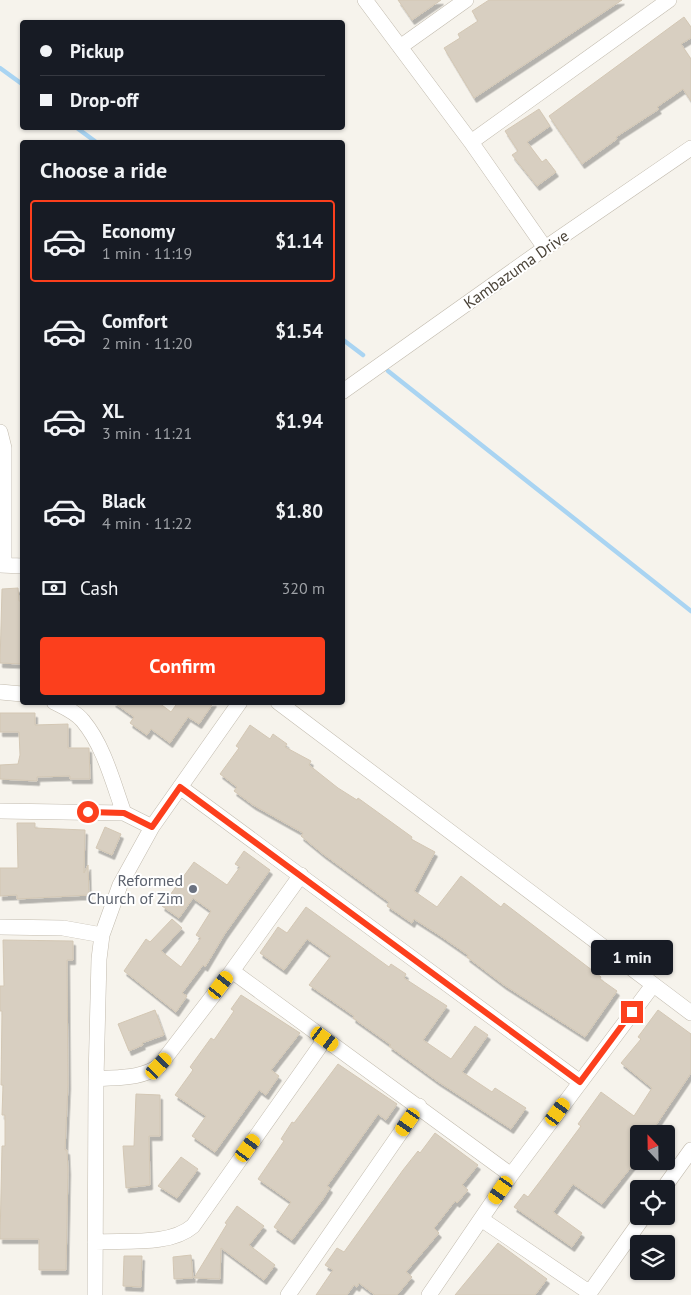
<!DOCTYPE html>
<meta charset="utf-8">
<style>
:root{--surface:#171b24;--page:#20242c;--text:#f1f3f6;--muted:#9ea1a6;--line:#363941;--accent:#fc3f1d}
body{margin:0;font-family:"PT Sans",sans-serif;background:var(--page);color:var(--text);height:100vh;display:flex;flex-direction:column;font-size:19px;white-space:nowrap}
*{box-sizing:border-box;margin:0}
p{font-size:16px;color:var(--muted)}
.icon{flex:none;width:28px;height:28px;fill:none;stroke:currentColor;stroke-width:2;stroke-linecap:round;stroke-linejoin:round}
.map{position:relative;flex:1;overflow:hidden}
.details{position:absolute;left:20px;top:140px;width:325px;height:565px;display:flex;flex-direction:column;background:var(--surface);border-radius:5px;box-shadow:0 1px 4px #0004}
.details>*{flex:none}
.top-card{position:absolute;left:20px;top:20px;width:325px;height:110px;border-radius:5px;box-shadow:0 1px 4px #0004;display:grid;align-content:center;height:110px;padding:0 20px;background:var(--surface)}
.needle{width:32px;rotate:338deg}
.fabs{position:absolute;left:630px;top:1125px;display:grid;gap:10px}
.fabs a{display:grid;place-items:center;width:45px;height:45px;border-radius:5px;background:var(--surface);box-shadow:0 1px 4px #0004;font-size:25px}
.end{position:absolute;width:22px;height:22px;margin:-11px;border:6px solid #fc3f1d;background:#fff;box-shadow:0 0 0 2px #fff}
.from{border-radius:50%}
.bubble{position:absolute;height:35px;border-radius:5px;background:var(--surface);box-shadow:0 1px 4px #0004;font-size:16px;font-weight:800;line-height:35px;text-align:center}
.car{position:absolute;width:15px;height:30px;margin:-15px -8px;border-radius:6px;box-shadow:0 0 4px 1px #0007;background:linear-gradient(#f5c518 24%,#345 0 40%,#f5c518 0 76%,#345 0 86%,#f5c518 0)}
.top-card b{display:flex;align-items:center;gap:18px;height:48px;font-size:19px}
.top-card b+b{border-top:1px solid var(--line)}
.top-card i{width:12px;height:12px;background:var(--text)}
ul{padding:0;list-style:none}
li{display:flex;align-items:center;gap:15px;height:82px;margin:0 10px 8px;padding:0 10px;border:2px solid transparent;border-radius:5px}
li div{flex:1}
li b{display:block;font-size:19px}
li em{font-style:normal;font-weight:800}
li.active{border-color:var(--accent)}
li>.icon{width:45px;height:45px;stroke-width:1.5}
h2{padding:0 20px;font-size:22px;line-height:60px}
.pay{display:flex;align-items:center;gap:12px;height:55px;padding:0 20px;font-size:19px}
.pay p{margin-inline-start:auto}
.primary-button{display:flex;gap:10px;margin-top:auto;padding:10px 20px}
.primary-button a{flex:1;height:58px;border-radius:5px;background:var(--accent);color:#fff;font-size:20px;font-weight:800;line-height:58px;text-align:center}
.map>svg:first-child{display:block}
</style>
<div class="map">
<svg width="691" height="1295" viewBox="0 0 691 1295">
<defs>
<filter id="shadow"><feDropShadow dx="2.5" dy="4.5" stdDeviation="0" flood-color="#0004"/></filter>
</defs>
<rect width="100%" height="100%" fill="#f6f3ec"/>
<g fill="none" stroke-linecap="round" stroke-linejoin="round">
<path stroke="#a9d4f2" stroke-width="4.5" d="M0 68 22 84
M77 128 96 142
M342 339 363 355
M388 371 691 611"/>
</g>
<path fill="#d8cfc1" stroke="#d3c7b4" filter="url(#shadow)" d="M398 0H441L412 20Z
M489 0H622L474 98 444 48 460 38 458 34 478 21 472 11Z
M684 17 691 27V38L681 44 691 59V101L683 89 657 107 659 109 616 137 617 139 582 164 549 116Z
M539 109 550 126 527 142 542 162 546 159 556 172 537 186 512 155 518 151 505 131Z
M18 588 19 601H22V664L0 663 2 589Z
M113 702H158L171 712 178 702H214L199 724 188 717 170 743 151 729 147 735 130 723 134 717Z
M0 713H35V725L68 724V748H89L90 779H70V776L37 777V781L0 779V765L18 764 20 755 19 732H0Z
M250 725 270 739 273 734 287 744 285 747 311 761 309 765 338 788 357 800 358 798 412 837 411 839 435 852 414 891 437 907 461 876 501 907 504 903 601 977 600 979 617 991 585 1037 504 985 467 957 468 955 439 935 414 919 412 923 387 906 389 902 323 854 301 836 303 833 253 805 234 791 237 787 220 774 239 748 236 746Z
M17 823H35V828L85 830 84 873 88 865 89 895 17 899V895L0 896V868H18Z
M105 827 121 834 112 855 96 848Z
M244 851 270 870 224 935 205 967 203 965 182 993 187 996 176 1012 124 971 146 939 150 942 172 919 182 928 161 951 181 967 201 938 196 935 211 911 193 898 179 918 162 906 194 862 227 885 240 867 235 864Z
M306 907 389 967 391 964 406 974 404 978 447 1006 423 1040 451 1059 475 1026 488 1035 462 1072 492 1092 495 1088 526 1108 511 1129 437 1081 389 1046 391 1045 353 1018 354 1016 309 985 331 956 307 939 284 970 260 953 278 927 287 933Z
M3 940 73 941V960H67L68 1085 65 1150H67L68 1170 66 1270H39V1239H0L2 1146H5V1115H2L3 1085H1L2 1011H0V986H4Z
M241 995 300 1033 271 1070 279 1076 266 1095 259 1090 215 1152 192 1136 206 1116 175 1095 193 1070 190 1067 211 1038 214 1040 234 1011 231 1009Z
M155 1010 164 1035 142 1043 143 1045 129 1051 118 1024Z
M658 1010 691 1034V1073L650 1134H639V1157L602 1204 573 1184 553 1212 582 1233 572 1247 514 1207 524 1194 528 1197 541 1180 581 1126 578 1124 601 1092 634 1116 652 1088 621 1063 641 1039 638 1037Z
M338 1064 397 1104 386 1120 378 1114 327 1186 330 1188 323 1199 292 1240 274 1227 291 1202 258 1179 284 1141 281 1139 292 1122 294 1123Z
M136 1094 160 1095V1136H149L150 1185 126 1188 123 1146H134Z
M435 1133 478 1165 462 1185 468 1190 457 1203 455 1201 434 1228 439 1233 406 1272 412 1277 397 1295H375L359 1283 357 1287 354 1285 347 1295H316L333 1270 325 1265 337 1248 344 1252 403 1170 418 1151 420 1153Z
M181 1157 198 1169 177 1198 158 1186Z
M237 1206 264 1226 249 1245 275 1265 264 1280 221 1248 220 1279 194 1278 227 1224 225 1223Z
M498 1243 547 1279 535 1295H455Z
M191 1255 193 1278 174 1279 173 1257Z
M124 1256H142L141 1287 123 1286Z"/>
<g fill="none" stroke-linecap="round" stroke-linejoin="round">
<g stroke="#c2bbae" stroke-width="16">
<path id="minor" d="M365 0 471 142 545 248
M400 47 466 0
M471 142 669 0
M342 392 545 248 691 148
M0 432 4 448V565
M0 565 22 566
M0 692 22 694
M54 702C64 707 76 712 83 721 104 746 113 783 124 813
M278 702 691 1013
M180 787 580 1082
M0 811 124 813 152 827
M0 927 63 928 102 935
M232 971 511 1175
M96 1079C118 1077 141 1079 159 1066L232 971 301 875
M663 1189 691 1150
M481 1219 590 1293
M95 1242C125 1240 170 1246 193 1226L325 1039
M95 1295 96 1079 99 959 102 935 120 885 152 827 240 702
M288 1295 419 1106
M429 1295 511 1175 653 985
M588 1295 644 1216"/>
</g>
<use href="#minor" stroke="#fff" stroke-width="15"/>
</g>
<g fill="none" stroke-linecap="round" stroke-linejoin="round">
<path stroke="#fc3f1d" stroke-width="6" d="M88 812 124 813 152 827 180 787 580 1082 632 1012"/>
</g>
<circle fill="#6b7280" stroke="#fff" stroke-width="2" cx="193" cy="889" r="5"/>
<g text-anchor="middle" dominant-baseline="central" stroke-width="4" stroke-linejoin="round" paint-order="stroke">
<g font-size="16" fill="#4b4439" stroke="#fff">
<text transform="translate(516 269) rotate(-35)">Kambazuma Drive</text>
</g>
<g font-size="16" fill="#5b616d" stroke="#fff" text-anchor="end">
<text x="183" y="880">Reformed<tspan x="183" dy="18">Church of Zim</tspan></text>
</g>
</g>
</svg>
<div class="fabs">
<a><svg class="needle" viewBox="-14 -14 28 28"><path d="M0-13l5 13h-10z" fill="#e53935"/><path d="M0 13l5-13h-10z" fill="#9ea1a6"/></svg></a>
<a><svg class="icon" aria-label="locate" viewBox="0 0 24 24"><circle cx="12" cy="12" r="6"/><path d="M12 2v4M12 18v4M2 12h4M18 12h4"/></svg></a>
<a><svg class="icon" aria-label="layers" viewBox="0 0 24 24"><path d="M12 4l9 5-9 5-9-5zM3 14l9 5 9-5"/></svg></a>
</div>
<i class="end from" style="left:88px;top:812px"></i>
<i class="end" style="left:632px;top:1012px"></i>
<div class="bubble" style="left:591px;top:940px;width:82px">1 min</div>
<i class="car" style="left:221px;top:985px;rotate:37deg"></i>
<i class="car" style="left:325px;top:1039px;rotate:126deg"></i>
<i class="car" style="left:159px;top:1066px;rotate:43deg"></i>
<i class="car" style="left:558px;top:1112px;rotate:36deg"></i>
<i class="car" style="left:408px;top:1122px;rotate:215deg"></i>
<i class="car" style="left:248px;top:1148px;rotate:36deg"></i>
<i class="car" style="left:501px;top:1190px;rotate:215deg"></i>
<div class="top-card">
<b><i class="from"></i>Pickup</b>
<b><i></i>Drop-off</b>
</div>
<section class="details">
<h2>Choose a ride</h2>
<ul>
<li class="active"><svg class="icon" aria-label="car" viewBox="0 0 24 24"><path d="M5 17H2v-5l4-1 3-4h7l3 4 3 1v5h-3M9 17h6M6 11h13"/><circle cx="7" cy="17" r="2"/><circle cx="17" cy="17" r="2"/></svg><div><b>Economy</b><p>1 min · 11:19</p></div><em>$1.14</em></li>
<li><svg class="icon" aria-label="car" viewBox="0 0 24 24"><path d="M5 17H2v-5l4-1 3-4h7l3 4 3 1v5h-3M9 17h6M6 11h13"/><circle cx="7" cy="17" r="2"/><circle cx="17" cy="17" r="2"/></svg><div><b>Comfort</b><p>2 min · 11:20</p></div><em>$1.54</em></li>
<li><svg class="icon" aria-label="car" viewBox="0 0 24 24"><path d="M5 17H2v-5l4-1 3-4h7l3 4 3 1v5h-3M9 17h6M6 11h13"/><circle cx="7" cy="17" r="2"/><circle cx="17" cy="17" r="2"/></svg><div><b>XL</b><p>3 min · 11:21</p></div><em>$1.94</em></li>
<li><svg class="icon" aria-label="car" viewBox="0 0 24 24"><path d="M5 17H2v-5l4-1 3-4h7l3 4 3 1v5h-3M9 17h6M6 11h13"/><circle cx="7" cy="17" r="2"/><circle cx="17" cy="17" r="2"/></svg><div><b>Black</b><p>4 min · 11:22</p></div><em>$1.80</em></li>
</ul>
<div class="pay"><svg class="icon" aria-label="cash" viewBox="0 0 24 24"><path d="M3 7h18v10H3z"/><circle cx="12" cy="12" r="2"/></svg>Cash<p>320 m</p></div>
<div class="primary-button"><a>Confirm</a></div>
</section>
</div>
